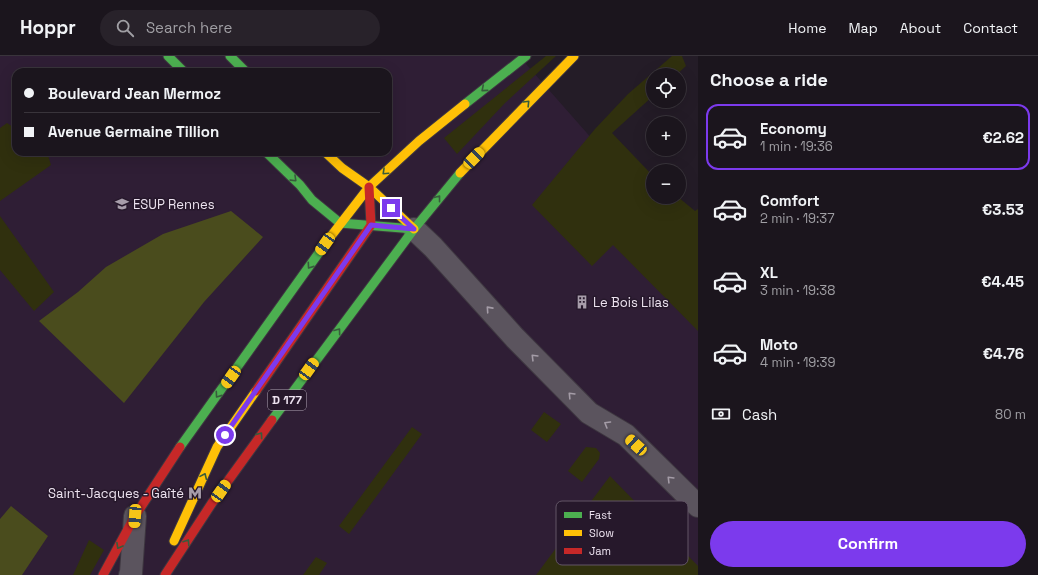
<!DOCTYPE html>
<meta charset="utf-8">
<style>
:root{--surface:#1b151d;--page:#28222a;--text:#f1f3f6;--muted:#a09fa4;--line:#39343b;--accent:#7c3aed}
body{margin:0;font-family:"Space Grotesk",sans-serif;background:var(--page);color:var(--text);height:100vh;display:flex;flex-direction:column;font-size:15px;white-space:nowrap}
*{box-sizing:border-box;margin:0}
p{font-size:13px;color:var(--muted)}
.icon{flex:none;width:22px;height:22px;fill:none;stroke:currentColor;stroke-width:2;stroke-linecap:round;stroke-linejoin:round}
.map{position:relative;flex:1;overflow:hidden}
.details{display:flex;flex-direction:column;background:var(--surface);width:340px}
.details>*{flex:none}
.guide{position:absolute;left:12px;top:12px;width:380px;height:88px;border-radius:12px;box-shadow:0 4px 16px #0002,0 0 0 1px var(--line);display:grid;align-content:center;height:88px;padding:0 12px;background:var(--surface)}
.fabs{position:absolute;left:646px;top:12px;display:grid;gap:8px}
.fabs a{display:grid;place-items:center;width:40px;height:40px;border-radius:50%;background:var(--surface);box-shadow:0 4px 16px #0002,0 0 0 1px var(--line);font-size:20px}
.end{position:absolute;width:18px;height:18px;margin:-9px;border:5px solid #7c3aed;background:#fff;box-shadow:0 0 0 2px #fff}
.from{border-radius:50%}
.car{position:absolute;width:12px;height:24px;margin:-12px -6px;border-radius:5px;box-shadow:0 0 3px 1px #0007;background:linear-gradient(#f5c518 24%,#345 0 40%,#f5c518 0 76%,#345 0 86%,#f5c518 0)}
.guide b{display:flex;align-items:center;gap:14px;height:38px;font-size:15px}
.guide b+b{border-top:1px solid var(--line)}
.guide i{width:10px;height:10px;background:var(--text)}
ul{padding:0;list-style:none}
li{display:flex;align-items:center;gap:12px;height:66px;margin:0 8px 6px;padding:0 4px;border:2px solid transparent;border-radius:12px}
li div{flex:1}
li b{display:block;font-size:15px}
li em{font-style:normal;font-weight:800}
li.active{border-color:var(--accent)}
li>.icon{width:36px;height:36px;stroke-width:1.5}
h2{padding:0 12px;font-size:18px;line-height:48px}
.pay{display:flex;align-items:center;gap:10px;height:44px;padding:0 12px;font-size:15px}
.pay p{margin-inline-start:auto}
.action{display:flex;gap:8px;margin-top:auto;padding:8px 12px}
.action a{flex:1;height:46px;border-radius:24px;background:var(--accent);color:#fff;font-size:16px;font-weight:800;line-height:46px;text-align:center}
header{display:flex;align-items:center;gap:24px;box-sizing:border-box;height:56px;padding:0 20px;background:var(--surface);border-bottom:1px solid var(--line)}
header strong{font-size:19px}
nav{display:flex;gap:22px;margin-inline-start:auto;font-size:14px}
.search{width:280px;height:36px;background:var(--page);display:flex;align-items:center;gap:10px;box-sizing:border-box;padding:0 14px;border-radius:22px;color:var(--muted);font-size:15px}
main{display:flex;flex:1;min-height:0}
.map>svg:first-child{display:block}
</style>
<header>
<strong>Hoppr</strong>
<div class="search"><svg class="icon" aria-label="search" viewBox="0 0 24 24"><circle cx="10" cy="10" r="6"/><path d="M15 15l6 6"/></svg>Search here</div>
<nav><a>Home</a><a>Map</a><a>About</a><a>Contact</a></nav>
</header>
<main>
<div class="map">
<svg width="698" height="519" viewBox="0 0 698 519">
<rect width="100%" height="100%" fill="#241c27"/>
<path fill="#2f1e35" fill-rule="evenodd" d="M0 0H519L698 203V519H0ZM16 16H388V96H16Z"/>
<path fill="#30300e" d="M546 0H556L505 47 457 98 444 82Z
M672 0H682L686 10 676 19H653V40L612 77 653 120V141H678L695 155 698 153V275L613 189 592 210 532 149 595 73 628 38Z
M7 67 16 73V96H47L51 109 0 145V72Z
M0 160 54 236 34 255 0 214Z
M544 356 561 368 547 386 531 374Z
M412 371 422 378 349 478 339 470Z
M586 391 596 392 600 397 599 403 582 426 568 415Z
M610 420 698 510V519H536Z
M89 484 104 494 90 519H73Z
M316 501 327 507 319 519H303Z"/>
<path fill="#4a4c1d" d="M231 155 263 181 204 246 124 347 39 265 78 236 106 211 163 178Z
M11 450 48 480 22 519H0V463Z"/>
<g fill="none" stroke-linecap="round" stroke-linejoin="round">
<g stroke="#3e3740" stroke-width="24">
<path id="street" d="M414 173 433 191 515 282 589 357 626 379 698 450
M130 519 131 517 135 460"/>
</g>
<g stroke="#3e3740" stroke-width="11">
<path id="fast" d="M168 0 184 16
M230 0 246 16
M465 48 526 0
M266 96 300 129 312 144 340 167 414 173
M272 364 414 173 460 117
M180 391 328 184"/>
</g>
<g stroke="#3e3740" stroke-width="11">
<path id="slow" d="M325 96 342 112 369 131
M460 117 574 0
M369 131 414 173
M328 184 369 131 419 85 465 48
M174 485 217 391 256 335"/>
</g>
<g stroke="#3e3740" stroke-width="11">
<path id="jam" d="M256 335 371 169 369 131
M103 519 135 460 180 391
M165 519 212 447 272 364"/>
</g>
<use href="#street" stroke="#5b545e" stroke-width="22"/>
<use href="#fast" stroke="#4caf50" stroke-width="9"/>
<use href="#slow" stroke="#ffc107" stroke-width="9"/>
<use href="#jam" stroke="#c62828" stroke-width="9"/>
</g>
<defs><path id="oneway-chevron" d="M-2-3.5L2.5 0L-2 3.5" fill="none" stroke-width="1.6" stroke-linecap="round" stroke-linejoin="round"/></defs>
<g stroke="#375c3c">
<use href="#oneway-chevron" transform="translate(484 33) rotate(140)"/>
<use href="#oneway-chevron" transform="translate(527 47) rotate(-46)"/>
<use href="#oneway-chevron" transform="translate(385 116) rotate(137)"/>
<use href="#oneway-chevron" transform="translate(294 123) rotate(44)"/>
<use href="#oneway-chevron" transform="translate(438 142) rotate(-52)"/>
<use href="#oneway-chevron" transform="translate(310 210) rotate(125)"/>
<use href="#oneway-chevron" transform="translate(338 275) rotate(-54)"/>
<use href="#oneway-chevron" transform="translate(218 339) rotate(125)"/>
<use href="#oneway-chevron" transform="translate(260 379) rotate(-54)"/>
<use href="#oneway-chevron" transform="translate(204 420) rotate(-66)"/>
<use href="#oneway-chevron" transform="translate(187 486) rotate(-57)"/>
<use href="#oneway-chevron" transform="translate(119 490) rotate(119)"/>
</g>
<g stroke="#a49ca7">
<use href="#oneway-chevron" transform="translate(489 253) rotate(-132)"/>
<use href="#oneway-chevron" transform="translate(534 301) rotate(-135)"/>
<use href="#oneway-chevron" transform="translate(571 339) rotate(-134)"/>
<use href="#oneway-chevron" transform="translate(607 368) rotate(-149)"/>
<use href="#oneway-chevron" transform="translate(670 423) rotate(-135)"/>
</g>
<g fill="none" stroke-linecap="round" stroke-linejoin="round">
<path stroke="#7c3aed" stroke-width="5" d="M225 379 371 169 414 173 391 152"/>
</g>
<defs>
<g id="university-bare" transform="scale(1.08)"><path d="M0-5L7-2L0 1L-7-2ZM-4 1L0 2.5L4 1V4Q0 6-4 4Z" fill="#a79daa" stroke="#26182b" stroke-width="2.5" paint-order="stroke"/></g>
<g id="building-bare" transform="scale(1.08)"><path d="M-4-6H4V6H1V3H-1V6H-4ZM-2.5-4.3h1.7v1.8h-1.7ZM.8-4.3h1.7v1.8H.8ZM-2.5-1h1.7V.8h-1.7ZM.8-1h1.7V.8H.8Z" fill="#a79daa" stroke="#26182b" stroke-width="2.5" paint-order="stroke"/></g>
<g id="metro-bare" transform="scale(1.08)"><path d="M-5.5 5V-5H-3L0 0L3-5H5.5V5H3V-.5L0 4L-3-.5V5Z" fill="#a79daa" stroke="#26182b" stroke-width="2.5" paint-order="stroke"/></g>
</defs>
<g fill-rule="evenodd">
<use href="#university-bare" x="122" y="148"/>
<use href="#building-bare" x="582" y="246"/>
<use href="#metro-bare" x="195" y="437"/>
</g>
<g text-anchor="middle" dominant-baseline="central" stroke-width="3" stroke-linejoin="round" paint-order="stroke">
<rect fill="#26182b" stroke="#b1a6b5" stroke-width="1" x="268" y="334" width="38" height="20" rx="3"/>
<g font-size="12" font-weight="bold" fill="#ede3f0">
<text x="287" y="344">D 177</text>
</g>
<g font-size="13" fill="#ede3f0" stroke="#26182b" text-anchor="start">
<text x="133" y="148">ESUP Rennes</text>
<text x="593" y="246">Le Bois Lilas</text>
<text x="184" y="437" text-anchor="end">Saint-Jacques - Gaîté</text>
</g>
</g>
<rect x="556" y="445" width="132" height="64" rx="6" fill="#26182b" stroke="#625566" stroke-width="1"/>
<rect x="564" y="456" width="18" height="6" fill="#4caf50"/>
<rect x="564" y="474" width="18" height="6" fill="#ffc107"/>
<rect x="564" y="492" width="18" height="6" fill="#c62828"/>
<g font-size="11" fill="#ede3f0">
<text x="589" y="463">Fast</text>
<text x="589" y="481">Slow</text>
<text x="589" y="499">Jam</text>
</g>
</svg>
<div class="fabs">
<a><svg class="icon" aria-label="locate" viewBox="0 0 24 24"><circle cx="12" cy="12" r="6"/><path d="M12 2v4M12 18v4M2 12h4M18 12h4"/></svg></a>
<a>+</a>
<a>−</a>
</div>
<i class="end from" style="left:225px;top:379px"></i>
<i class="end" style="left:391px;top:152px"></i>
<i class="car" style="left:474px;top:102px;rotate:44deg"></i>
<i class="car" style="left:325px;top:188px;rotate:215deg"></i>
<i class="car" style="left:309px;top:313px;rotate:36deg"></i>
<i class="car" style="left:231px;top:321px;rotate:215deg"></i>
<i class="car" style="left:636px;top:389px;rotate:312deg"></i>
<i class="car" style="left:221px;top:435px;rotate:35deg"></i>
<i class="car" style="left:135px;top:460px;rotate:184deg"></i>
<div class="guide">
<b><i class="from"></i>Boulevard Jean Mermoz</b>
<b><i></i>Avenue Germaine Tillion</b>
</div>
</div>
<section class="details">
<h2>Choose a ride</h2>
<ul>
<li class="active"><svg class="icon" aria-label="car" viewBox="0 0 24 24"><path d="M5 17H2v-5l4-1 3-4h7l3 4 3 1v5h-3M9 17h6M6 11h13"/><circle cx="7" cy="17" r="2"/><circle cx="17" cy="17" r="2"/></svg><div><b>Economy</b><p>1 min · 19:36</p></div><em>€2.62</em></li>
<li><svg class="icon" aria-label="car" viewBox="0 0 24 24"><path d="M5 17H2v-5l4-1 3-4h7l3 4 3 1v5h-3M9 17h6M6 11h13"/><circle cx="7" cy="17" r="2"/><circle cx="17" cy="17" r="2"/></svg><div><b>Comfort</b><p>2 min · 19:37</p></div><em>€3.53</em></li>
<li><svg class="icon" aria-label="car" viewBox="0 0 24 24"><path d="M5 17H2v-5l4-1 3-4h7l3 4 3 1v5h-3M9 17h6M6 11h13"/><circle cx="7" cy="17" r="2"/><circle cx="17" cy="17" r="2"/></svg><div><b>XL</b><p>3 min · 19:38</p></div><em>€4.45</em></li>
<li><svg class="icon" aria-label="car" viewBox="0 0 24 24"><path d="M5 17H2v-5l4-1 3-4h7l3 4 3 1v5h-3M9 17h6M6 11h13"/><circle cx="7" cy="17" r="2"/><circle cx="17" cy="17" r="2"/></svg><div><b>Moto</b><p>4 min · 19:39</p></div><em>€4.76</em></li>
</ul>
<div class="pay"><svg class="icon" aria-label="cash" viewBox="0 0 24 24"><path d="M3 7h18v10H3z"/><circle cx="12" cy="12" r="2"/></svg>Cash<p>80 m</p></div>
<div class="action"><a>Confirm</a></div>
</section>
</main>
